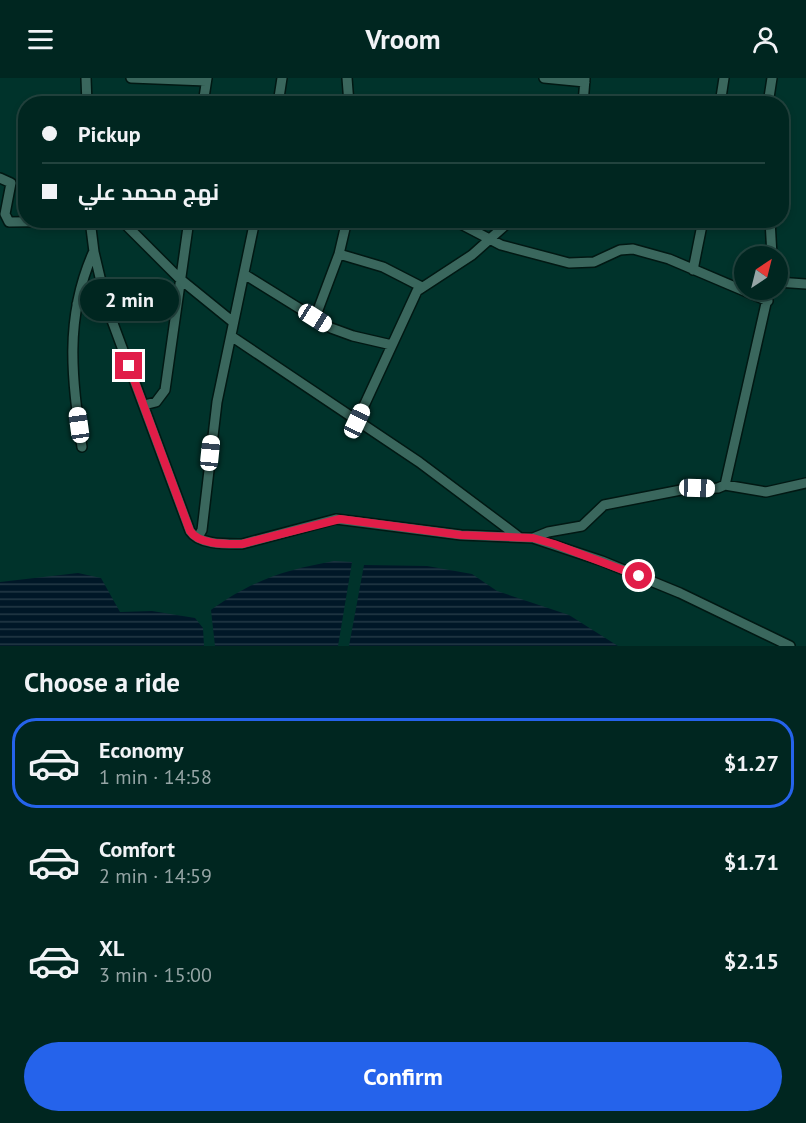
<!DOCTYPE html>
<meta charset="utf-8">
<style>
:root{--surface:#002620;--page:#0a2e29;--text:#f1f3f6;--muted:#95a5a5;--line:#22433e;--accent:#2563eb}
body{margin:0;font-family:"PT Sans",Cairo,sans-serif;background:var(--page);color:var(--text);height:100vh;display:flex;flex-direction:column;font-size:22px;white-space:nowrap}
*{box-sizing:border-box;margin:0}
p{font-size:20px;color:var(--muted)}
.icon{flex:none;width:33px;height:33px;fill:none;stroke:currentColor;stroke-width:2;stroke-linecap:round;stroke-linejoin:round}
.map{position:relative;height:568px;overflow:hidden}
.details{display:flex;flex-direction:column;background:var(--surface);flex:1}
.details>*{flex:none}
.top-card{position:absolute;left:18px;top:18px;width:771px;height:132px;border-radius:24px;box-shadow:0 3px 9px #0003,0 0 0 2px var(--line);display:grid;align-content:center;height:132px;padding:0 24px;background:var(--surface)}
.needle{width:39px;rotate:35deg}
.buttons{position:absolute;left:734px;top:168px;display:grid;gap:12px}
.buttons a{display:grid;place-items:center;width:54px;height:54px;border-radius:50%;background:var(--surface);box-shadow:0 3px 9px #0003,0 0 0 2px var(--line);font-size:30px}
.end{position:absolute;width:27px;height:27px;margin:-14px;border:8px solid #e11d48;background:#fff;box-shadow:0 0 0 3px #fff}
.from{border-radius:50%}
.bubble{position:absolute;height:42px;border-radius:21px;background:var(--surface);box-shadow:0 3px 9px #0003,0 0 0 2px var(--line);font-size:20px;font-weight:600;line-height:42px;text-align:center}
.car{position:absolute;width:18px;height:36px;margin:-18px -9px;border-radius:8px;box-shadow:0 0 4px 2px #0007;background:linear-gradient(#fff 24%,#345 0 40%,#fff 0 76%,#345 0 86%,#fff 0)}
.top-card b{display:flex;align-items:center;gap:21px;height:57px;font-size:22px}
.top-card b+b{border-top:2px solid var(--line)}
.top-card i{width:15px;height:15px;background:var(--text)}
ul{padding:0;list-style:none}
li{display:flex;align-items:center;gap:18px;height:90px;margin:0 12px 9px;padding:0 12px;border:3px solid transparent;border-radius:24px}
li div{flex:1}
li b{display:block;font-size:22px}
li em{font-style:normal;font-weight:600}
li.selected{border-color:var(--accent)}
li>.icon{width:54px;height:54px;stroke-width:1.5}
h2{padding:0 24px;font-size:27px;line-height:72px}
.button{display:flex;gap:12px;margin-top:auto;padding:12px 24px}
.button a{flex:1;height:69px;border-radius:36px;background:var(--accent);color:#fff;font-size:24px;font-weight:600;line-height:69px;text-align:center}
header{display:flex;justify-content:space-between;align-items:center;height:78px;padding:0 24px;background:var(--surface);font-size:27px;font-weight:600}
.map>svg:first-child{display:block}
</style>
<header><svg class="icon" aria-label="menu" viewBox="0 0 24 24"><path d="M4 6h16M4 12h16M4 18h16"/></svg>Vroom<svg class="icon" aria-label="person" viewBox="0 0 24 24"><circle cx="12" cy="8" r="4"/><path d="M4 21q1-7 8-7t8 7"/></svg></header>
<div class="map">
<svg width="806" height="568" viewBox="0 0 806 568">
<defs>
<pattern id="water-rules" width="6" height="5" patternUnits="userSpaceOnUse" patternTransform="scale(1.5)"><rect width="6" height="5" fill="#001727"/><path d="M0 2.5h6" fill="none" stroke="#243946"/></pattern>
</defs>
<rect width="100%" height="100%" fill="#00332b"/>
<path fill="url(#water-rules)" d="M334 483 352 484 338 568H215L211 532C252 502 285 492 334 483Z
M364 487 427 488 472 496 497 513 569 537 618 568H349Z
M78 495 101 500 120 534 152 533 195 540 203 550 204 568H0V504Z"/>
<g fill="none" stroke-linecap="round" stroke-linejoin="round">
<g stroke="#011813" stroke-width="12">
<path id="minor" d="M86 0 87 26
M131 0 206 3
M347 0 349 26
M544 0 585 4
M203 26 207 0
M278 26 282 0
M583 26 585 1
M720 26 724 0
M768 26 772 0
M0 100 11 105 5 136 9 144 90 143
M90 142 94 174 107 229 190 453C199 467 226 466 242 466L336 441 461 457 533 460 602 483 680 515 790 568
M121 142 180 201 233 244
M453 142 501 167 569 185 594 184 620 172 633 171 669 181 768 223
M770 142 772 178
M339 176 383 189 422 209
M693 192 703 142
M244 196 331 250 353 258 392 267
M777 204 806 206
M77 226 105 223
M315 240 339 176 347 142
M231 258 419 384 519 459
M144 327 156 324 165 312 189 142
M357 343 417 213 472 177 511 142
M82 369C72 301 64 241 93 175
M725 407 769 212
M198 459 202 452 217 324 255 142
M533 460 548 454 582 448 604 427 686 411 718 410 725 407 766 414 806 405"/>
</g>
<use href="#minor" stroke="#3a675d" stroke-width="9"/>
</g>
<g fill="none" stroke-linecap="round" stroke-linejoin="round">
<path stroke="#e11d48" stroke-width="8" d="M129 288 190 453C199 467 226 466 242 466L340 441 461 457 533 460 554 466 639 498"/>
</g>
</svg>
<div class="buttons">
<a><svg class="needle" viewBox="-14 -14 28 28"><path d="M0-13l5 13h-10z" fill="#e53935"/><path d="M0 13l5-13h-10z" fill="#95a5a5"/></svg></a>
</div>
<i class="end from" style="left:639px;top:498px"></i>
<i class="end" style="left:129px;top:288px"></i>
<div class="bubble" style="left:80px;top:201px;width:99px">2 min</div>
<i class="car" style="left:315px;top:240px;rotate:122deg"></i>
<i class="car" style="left:357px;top:343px;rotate:25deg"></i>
<i class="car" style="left:79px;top:347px;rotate:352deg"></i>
<i class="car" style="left:210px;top:375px;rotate:6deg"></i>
<i class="car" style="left:697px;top:410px;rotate:92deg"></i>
<div class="top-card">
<b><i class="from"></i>Pickup</b>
<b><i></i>نهج محمد علي</b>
</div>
</div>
<section class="details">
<h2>Choose a ride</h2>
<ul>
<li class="selected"><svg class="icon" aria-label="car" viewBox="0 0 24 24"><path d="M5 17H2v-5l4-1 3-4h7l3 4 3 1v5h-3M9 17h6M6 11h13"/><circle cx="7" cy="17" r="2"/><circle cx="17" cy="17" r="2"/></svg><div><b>Economy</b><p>1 min · 14:58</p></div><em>$1.27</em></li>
<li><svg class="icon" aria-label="car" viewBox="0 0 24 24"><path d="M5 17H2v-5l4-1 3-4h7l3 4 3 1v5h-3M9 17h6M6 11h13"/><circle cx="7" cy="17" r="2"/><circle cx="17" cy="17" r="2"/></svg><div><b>Comfort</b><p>2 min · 14:59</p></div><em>$1.71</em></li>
<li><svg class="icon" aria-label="car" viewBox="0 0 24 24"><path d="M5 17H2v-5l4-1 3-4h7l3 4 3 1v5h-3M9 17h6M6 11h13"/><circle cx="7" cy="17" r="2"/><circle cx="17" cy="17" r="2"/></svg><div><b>XL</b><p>3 min · 15:00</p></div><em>$2.15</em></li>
</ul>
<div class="button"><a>Confirm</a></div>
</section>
